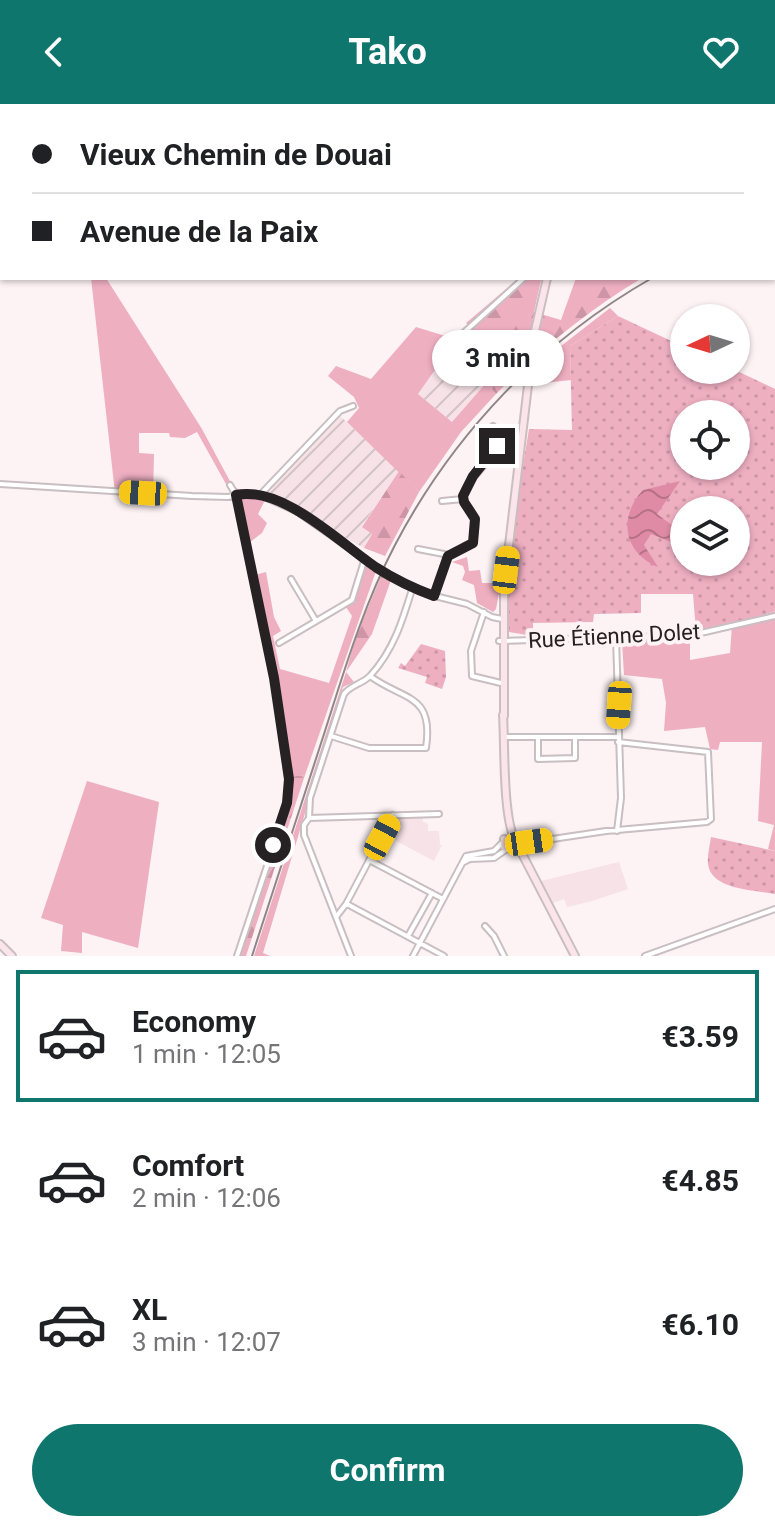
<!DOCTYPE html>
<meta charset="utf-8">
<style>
:root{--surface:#fff;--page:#f6f6f6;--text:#202124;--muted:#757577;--line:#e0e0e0;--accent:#0f766e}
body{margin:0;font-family:Roboto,sans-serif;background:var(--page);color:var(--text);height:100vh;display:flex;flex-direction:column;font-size:30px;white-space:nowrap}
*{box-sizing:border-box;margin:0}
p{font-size:26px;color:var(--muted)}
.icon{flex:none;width:44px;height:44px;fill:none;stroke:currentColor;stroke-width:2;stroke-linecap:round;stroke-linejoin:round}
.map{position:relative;height:852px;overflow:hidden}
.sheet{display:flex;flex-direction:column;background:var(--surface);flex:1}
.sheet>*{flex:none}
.guide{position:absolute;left:0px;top:0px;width:776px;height:176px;box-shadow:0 2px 6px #0004;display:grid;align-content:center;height:176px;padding:0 32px;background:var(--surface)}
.needle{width:52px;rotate:266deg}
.fabs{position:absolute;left:670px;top:200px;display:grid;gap:16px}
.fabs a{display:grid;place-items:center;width:80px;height:80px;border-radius:50%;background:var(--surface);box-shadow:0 2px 6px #0004;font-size:40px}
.end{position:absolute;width:36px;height:36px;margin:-18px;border:10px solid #262223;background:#fff;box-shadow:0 0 0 4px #fff}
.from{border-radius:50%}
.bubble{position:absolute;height:56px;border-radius:28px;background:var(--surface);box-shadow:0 2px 6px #0004;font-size:26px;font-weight:700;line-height:56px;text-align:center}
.car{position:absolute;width:24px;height:48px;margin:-24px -12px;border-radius:10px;box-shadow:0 0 6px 2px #0007;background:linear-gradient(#f5c518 24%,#345 0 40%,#f5c518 0 76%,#345 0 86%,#f5c518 0)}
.guide b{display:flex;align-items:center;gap:28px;height:76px;font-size:30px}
.guide b+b{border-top:2px solid var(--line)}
.guide i{width:20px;height:20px;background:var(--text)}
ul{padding:14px 0 0;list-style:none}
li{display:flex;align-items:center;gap:24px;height:132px;margin:0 16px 12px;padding:0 16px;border:4px solid transparent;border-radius:0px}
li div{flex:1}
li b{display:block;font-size:30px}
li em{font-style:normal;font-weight:700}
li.on{border-color:var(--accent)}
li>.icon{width:72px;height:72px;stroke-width:1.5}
.cta{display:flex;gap:16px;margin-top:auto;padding:16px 32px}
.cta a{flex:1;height:92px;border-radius:48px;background:var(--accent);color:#fff;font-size:32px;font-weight:700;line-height:92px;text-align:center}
header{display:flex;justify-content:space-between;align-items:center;height:104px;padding:0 32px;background:var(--accent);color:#fff;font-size:36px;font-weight:700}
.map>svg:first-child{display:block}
</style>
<header><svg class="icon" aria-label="back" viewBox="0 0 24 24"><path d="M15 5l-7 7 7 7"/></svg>Tako<svg class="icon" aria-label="heart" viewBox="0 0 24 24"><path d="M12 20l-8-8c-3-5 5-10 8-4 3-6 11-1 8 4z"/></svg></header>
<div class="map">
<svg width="775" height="852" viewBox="0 0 775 852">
<defs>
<pattern id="industrial-furrows" width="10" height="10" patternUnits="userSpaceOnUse" patternTransform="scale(2)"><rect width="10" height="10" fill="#f6e2e7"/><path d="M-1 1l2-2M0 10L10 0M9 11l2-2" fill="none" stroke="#d3c2c6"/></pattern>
<pattern id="forest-firs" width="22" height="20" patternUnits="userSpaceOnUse" patternTransform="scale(2)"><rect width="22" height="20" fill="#eeafc1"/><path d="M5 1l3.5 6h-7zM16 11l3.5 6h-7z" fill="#cc96a6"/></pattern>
<pattern id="park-dots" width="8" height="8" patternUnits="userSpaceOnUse" patternTransform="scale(2)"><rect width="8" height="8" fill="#eeafc1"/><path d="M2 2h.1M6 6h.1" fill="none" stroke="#cc96a6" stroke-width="1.8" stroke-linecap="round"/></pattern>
<pattern id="water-waves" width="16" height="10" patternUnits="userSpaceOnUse" patternTransform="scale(2)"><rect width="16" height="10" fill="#e08ba5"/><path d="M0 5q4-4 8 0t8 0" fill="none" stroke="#b57186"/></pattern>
</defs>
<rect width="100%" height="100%" fill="#fdf2f4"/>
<path fill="#f6e2e7" d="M423 712V718L428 720V727H439L440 741H442L434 757 387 732 396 713Z
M619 758 628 785 592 797 567 803 564 795 553 799 541 777Z"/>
<path fill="url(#industrial-furrows)" d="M455 235 464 241 483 263 486 279 452 318 418 290 439 259 445 262 454 251 449 242Z
M338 310 399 367 362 422 372 430 364 444 265 389Z"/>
<path fill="#eeafc1" d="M91 174H106L202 325 232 381 249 392 265 396 258 410 267 419 262 429 245 442 236 398 197 328 185 334 170 333 169 329H139V349L154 350 153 392 115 389Z
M610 204 618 212 570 242 571 276 534 280V263Z
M416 223 455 235 449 242 454 250 445 263 439 260 418 290 452 318 486 279 496 290 461 328 419 388 347 318 359 304 354 293 328 272 336 262 371 275Z
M467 453 469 467 480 466 482 479H501L496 505 493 508 477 499 474 481 462 476 465 468 463 462 452 458Z
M366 459 376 467 305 671 288 673 275 595 251 472 266 468 274 513 281 527 273 532 280 565 329 579 352 512 346 503 353 499Z
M775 507V747L768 745 774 721 758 717 762 638H720L718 646 710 645 705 623 664 627 666 599 662 575 624 571 622 537 690 534V556L730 549 732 521Z
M346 568 354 578 343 583 263 849 270 852H254Z
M87 677 159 698 138 844 82 828V849L61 847 63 821 41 814Z"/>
<path fill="url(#forest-firs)" d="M519 174 541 176 534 208 561 216 576 174H642C588 206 540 246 496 290L486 279 483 263 464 241 473 225 466 219Z
M399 367 419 388 385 452 364 444 372 430 362 423Z
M382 470 391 476 372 530 346 568 356 532Z
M305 671 246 852H235L236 848 239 850 261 779 258 777C270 743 288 709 288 673Z"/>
<path fill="url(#park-dots)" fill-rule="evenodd" d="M618 212 684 243V266H735L775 285V507L732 521 696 527 693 490H641V509L594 510 593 518 533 519V532L509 528C498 509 524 357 529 325L572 326 570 242ZM684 310H736V362H684ZM684 406H736V458H684Z
M421 540 445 547 446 573 442 585 425 579 427 573 398 564 401 559 405 562Z
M711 733 775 747V790C755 786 711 786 708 760 707 752 710 741 711 733Z"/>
<path fill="url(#water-waves)" d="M680 377 657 410 684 430V443L651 430 644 441 658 463C623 448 618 413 643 386Z"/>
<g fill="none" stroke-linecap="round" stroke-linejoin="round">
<g stroke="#c9bec1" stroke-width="8">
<path id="street" d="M459 233 524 174
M0 380 192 392 228 393 247 389 260 391 296 407 382 467 431 491 467 500 492 513 502 515
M230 381 236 391 274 574 289 681 285 708 237 852
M260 391 340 307 353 302
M442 397 463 395
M418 445 449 451
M291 475 316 517
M434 492 448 452 473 439C474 432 477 421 475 414 471 402 459 399 465 386 474 367 510 345 493 322
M484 508 471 547 472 572 505 580
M616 533 621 694 617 727
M499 537 692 531 775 512
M279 539 352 496 365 454
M331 632 369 644H426C434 589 404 597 370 572
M505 633H617
M538 633V655L575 654V633
M309 714 310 694 344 590C351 581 362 580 370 572 394 546 403 515 413 482
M309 714 304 721V731L351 852
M309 714 439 710
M519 740 606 727 707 718 711 715 708 648 618 638
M369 756 443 795
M464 758 470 755 494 754 507 745
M347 800 444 852
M336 813 346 800 393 711
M485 822 494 832 504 852
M408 832 432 789
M413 852 466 752 494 747 503 738
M645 852 775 805"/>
</g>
<g stroke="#c9bec1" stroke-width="10">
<path id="secondary" d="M588 2 589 0
M503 611C505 638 502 723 518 741L514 746
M504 612V483L534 231 547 174
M504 735V743L515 746
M518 742 575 852
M0 840 12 852"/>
</g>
<use href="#street" stroke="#fff" stroke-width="4"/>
<use href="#secondary" stroke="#fbe5eb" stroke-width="6"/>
<path stroke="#8e8688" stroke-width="2" d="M774 121 775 120
M252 852C276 777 301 702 325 627 345 564 364 500 395 441 453 330 543 236 652 174"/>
</g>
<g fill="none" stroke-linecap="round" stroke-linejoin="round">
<path stroke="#262223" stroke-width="10" d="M273 741 287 699 289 675 274 574 236 391C283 381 341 440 377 464 394 475 415 485 434 492L448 452 473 439 475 415 464 398 463 392 473 372 497 342"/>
</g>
<g text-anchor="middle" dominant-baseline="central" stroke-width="8" stroke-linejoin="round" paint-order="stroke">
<g font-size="22" fill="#262223" stroke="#fdf2f4">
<text transform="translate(614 532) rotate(-3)">Rue Étienne Dolet</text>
</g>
</g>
</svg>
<div class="fabs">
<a><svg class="needle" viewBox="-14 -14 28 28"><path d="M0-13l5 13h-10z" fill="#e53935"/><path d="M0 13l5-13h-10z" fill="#757577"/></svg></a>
<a><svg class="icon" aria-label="locate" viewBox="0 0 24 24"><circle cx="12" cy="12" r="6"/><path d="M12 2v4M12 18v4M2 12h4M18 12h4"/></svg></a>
<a><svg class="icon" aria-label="layers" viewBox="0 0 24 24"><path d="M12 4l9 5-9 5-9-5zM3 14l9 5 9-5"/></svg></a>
</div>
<i class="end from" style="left:273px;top:741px"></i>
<i class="end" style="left:497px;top:342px"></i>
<div class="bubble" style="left:432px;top:226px;width:132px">3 min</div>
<i class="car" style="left:143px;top:389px;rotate:273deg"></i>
<i class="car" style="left:506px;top:466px;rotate:7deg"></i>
<i class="car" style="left:619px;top:601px;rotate:184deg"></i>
<i class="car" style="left:382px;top:733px;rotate:28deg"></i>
<i class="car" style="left:529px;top:738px;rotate:82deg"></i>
<div class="guide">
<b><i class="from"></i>Vieux Chemin de Douai</b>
<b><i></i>Avenue de la Paix</b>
</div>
</div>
<section class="sheet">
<ul>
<li class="on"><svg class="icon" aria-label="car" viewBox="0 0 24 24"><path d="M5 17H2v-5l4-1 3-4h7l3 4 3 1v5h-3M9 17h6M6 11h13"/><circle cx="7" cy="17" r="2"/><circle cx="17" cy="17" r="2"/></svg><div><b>Economy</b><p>1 min · 12:05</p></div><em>€3.59</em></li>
<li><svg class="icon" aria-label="car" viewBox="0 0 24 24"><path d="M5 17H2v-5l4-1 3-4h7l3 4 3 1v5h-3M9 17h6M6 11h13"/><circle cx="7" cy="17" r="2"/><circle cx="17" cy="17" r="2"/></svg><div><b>Comfort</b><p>2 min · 12:06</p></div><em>€4.85</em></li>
<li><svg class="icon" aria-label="car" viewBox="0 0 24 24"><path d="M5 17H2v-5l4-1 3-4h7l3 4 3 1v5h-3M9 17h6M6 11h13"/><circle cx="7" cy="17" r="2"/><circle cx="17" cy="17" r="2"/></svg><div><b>XL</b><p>3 min · 12:07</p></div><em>€6.10</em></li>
</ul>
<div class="cta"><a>Confirm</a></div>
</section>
